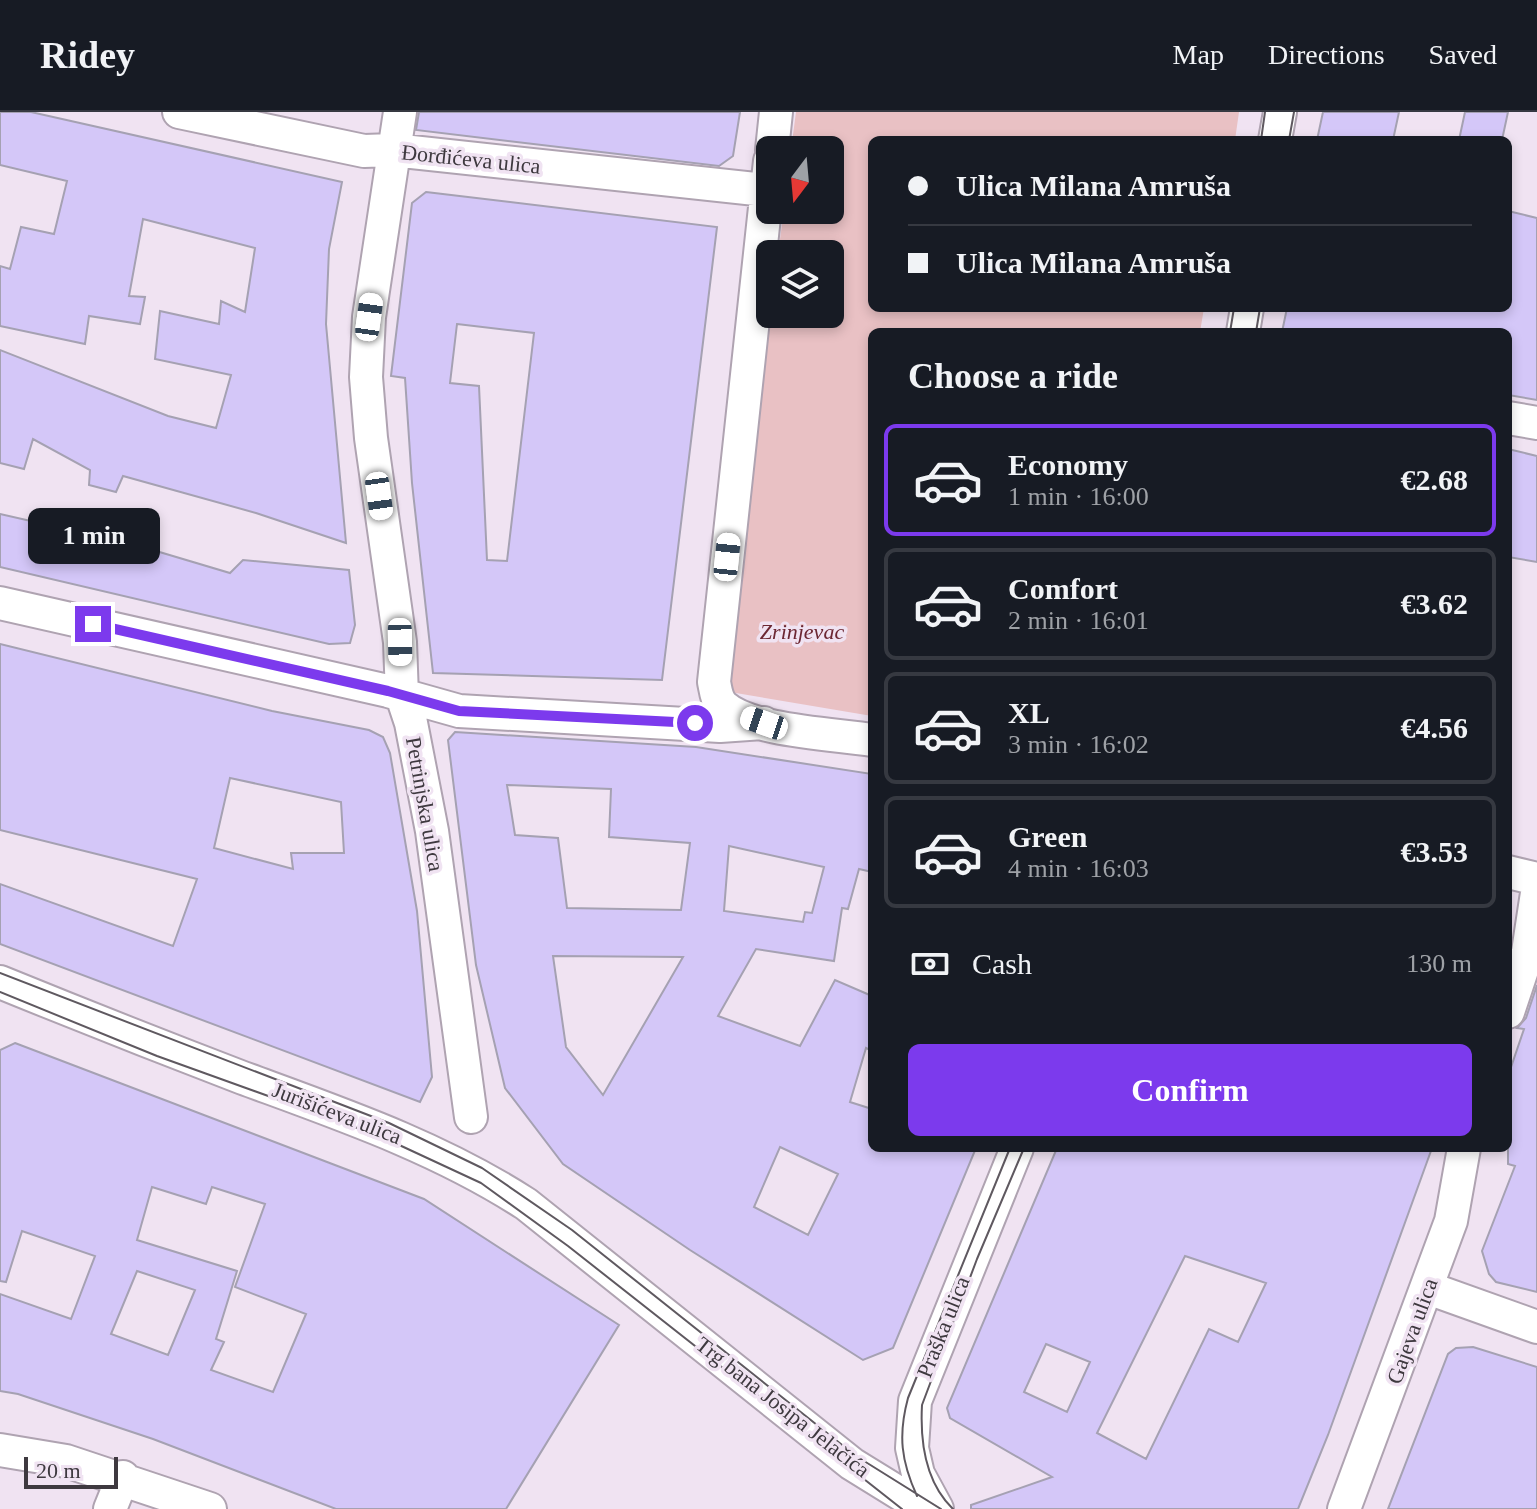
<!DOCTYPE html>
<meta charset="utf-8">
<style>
:root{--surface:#171b24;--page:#242831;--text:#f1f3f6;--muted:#9ea1a6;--line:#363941;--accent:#7c3aed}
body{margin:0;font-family:"Times New Roman",serif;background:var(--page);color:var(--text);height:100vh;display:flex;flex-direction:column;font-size:30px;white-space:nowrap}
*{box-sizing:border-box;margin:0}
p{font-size:26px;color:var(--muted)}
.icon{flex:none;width:44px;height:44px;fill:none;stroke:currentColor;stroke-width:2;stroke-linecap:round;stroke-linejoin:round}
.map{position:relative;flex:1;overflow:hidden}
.side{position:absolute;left:868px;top:216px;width:644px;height:824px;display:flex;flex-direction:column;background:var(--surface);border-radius:12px;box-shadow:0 4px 12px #0003}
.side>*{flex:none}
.hud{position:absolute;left:868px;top:24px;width:644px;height:176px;border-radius:12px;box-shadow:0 4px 12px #0003;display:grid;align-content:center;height:176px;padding:0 40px;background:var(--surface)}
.needle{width:52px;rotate:196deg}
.fabs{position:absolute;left:756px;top:24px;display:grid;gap:16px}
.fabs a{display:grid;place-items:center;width:88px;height:88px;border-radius:12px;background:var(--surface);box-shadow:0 4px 12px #0003;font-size:40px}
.scale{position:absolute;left:24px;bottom:20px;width:94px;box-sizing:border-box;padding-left:8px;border:4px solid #3e393f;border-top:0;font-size:22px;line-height:28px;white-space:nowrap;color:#3e393f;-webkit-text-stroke:6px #f0e3f2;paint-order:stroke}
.end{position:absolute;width:36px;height:36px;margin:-18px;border:10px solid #7c3aed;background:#fff;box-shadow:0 0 0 4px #fff}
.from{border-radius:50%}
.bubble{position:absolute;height:56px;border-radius:12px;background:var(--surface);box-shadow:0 4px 12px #0003;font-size:26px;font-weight:600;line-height:56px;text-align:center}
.car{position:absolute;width:24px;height:48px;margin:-24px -12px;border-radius:10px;box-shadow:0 0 6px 2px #0007;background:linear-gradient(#fff 24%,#345 0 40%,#fff 0 76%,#345 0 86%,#fff 0)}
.hud b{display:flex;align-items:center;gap:28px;height:76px;font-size:30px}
.hud b+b{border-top:2px solid var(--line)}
.hud i{width:20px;height:20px;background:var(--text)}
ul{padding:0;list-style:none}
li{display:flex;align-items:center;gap:24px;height:112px;margin:0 16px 12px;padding:0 24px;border:4px solid var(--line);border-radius:12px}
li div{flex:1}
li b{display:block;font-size:30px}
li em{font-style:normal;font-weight:600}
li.on{border-color:var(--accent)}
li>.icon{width:72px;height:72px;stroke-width:1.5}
h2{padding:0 40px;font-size:36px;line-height:96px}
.pay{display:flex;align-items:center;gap:20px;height:88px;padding:0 40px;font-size:30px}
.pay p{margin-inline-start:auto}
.primary-button{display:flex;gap:16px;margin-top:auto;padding:16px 40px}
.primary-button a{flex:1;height:92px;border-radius:12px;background:var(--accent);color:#fff;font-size:32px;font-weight:600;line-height:92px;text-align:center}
header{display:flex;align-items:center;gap:48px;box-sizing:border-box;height:112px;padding:0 40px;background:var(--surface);border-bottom:2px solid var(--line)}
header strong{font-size:38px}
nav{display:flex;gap:44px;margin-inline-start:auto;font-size:28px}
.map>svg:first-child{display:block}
</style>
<header>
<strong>Ridey</strong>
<nav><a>Map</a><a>Directions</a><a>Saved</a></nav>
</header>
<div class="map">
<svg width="1537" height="1397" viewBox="0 0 1537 1397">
<rect width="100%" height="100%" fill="#f0e3f2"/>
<path fill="#e9c1c4" d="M796 0H1239L1235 28H872V196H1204L1200 220H872V604L724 579 771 202H830V142H778L784 98H830V38H791Z"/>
<path fill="#d4c7f8" stroke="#a5a1b2" stroke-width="2" fill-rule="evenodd" d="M0 0H31L342 70 329 137 326 212 346 431 256 401 123 364 116 380 89 373 90 358 33 327 24 357 0 351V238L168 304 216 316 231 263 155 247 160 199 219 212 221 189 245 200 255 136 143 107 129 184 145 185 140 212 89 204 85 232 0 214V154L10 157 21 115 54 122 67 69 0 53Z
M419 0H740L733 44 719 54 416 18Z
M1323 0H1399L1393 28H1317Z
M1465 0H1508L1502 28H1459Z
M426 80 717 115 662 568 433 561 412 371 405 266 391 264 412 91ZM457 212 534 221 507 449 487 448 479 274 450 271Z
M1508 99 1537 106V288L1508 283V220H1282L1287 196H1508Z
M1508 337 1537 344V450L1508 445Z
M0 402 136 433 230 461 243 448 349 458 355 513 350 531 329 532 0 455Z
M0 532 272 599 369 618 383 625 390 641 417 799 432 965 420 990 0 832V772L173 834 197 767 0 718ZM230 666 341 690 344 741H291L293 757 214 736Z
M455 620 696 635 872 662V760L859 757 848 797 842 796 834 849 756 837 718 904 800 934 835 868 872 884V939L866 936 850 990 872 997V1036H976L893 1236 863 1248 690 1138 563 1052 505 976 476 853 448 628ZM507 673 611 677 609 725 690 731 681 798 567 796 558 726 515 723ZM729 734 824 755 812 801 805 800 803 810 724 799ZM553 844 683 845 603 983 566 935ZM780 1035 838 1062 808 1123 754 1095Z
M1537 873V1180L1496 1170 1489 1162 1482 1139 1515 1054 1508 1052V964L1524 917 1517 916 1526 906Z
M15 931 424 1087 619 1213 506 1397H336L153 1327 18 1282 0 1279V1182L71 1207 95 1144 22 1119 6 1170 0 1169V938ZM152 1075 206 1092 212 1075 265 1092 235 1175 306 1202 273 1280 211 1258 224 1230 216 1227 237 1159 137 1128ZM137 1159 195 1178 168 1243 111 1222Z
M1057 1036H1432L1328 1323 1298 1397H971V1393L1052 1365 950 1306 947 1296ZM1185 1144 1266 1171 1238 1230 1209 1217 1146 1347 1097 1321ZM1046 1232 1090 1250 1067 1300 1024 1280Z
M1473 1235 1537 1255V1397H1388L1448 1242 1456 1236Z"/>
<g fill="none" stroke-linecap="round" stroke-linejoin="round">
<g stroke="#afa3b1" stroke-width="36">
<path id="minor" d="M179 0 364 39 393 38 765 78
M400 0 369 205 366 265 371 326 400 530 402 584 411 611 432 719 471 1005
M1275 28 1280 0
M772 38 776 0
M770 49 714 570C716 579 716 587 723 594 750 619 835 622 872 628
M1243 220 1247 196
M1508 306 1537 311
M0 491 388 579 459 599 720 614 764 611
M1508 760 1537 767
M0 870C81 903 162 935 243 966 341 1002 438 1035 526 1092L852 1352 925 1397
M1508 900 1528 840 1537 781
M1428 1176 1537 1215
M0 1338 66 1349 210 1397
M110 1397 123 1365
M937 1397 918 1362 912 1336 915 1289 1017 1036
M1344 1397 1451 1109 1464 1036"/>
</g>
<use href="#minor" stroke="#fff" stroke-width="32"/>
<path stroke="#5f5960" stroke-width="2" d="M1261 28 1265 0
M1289 28 1294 0
M1230 220 1234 196
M1256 220 1260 196
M0 861 389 1011 482 1056 572 1118 856 1344 941 1397
M0 880 157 944 382 1025 481 1071 568 1134 902 1397
M917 1384C901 1349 898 1323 908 1286L1010 1036
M953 1397C925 1370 920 1330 922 1293L977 1147 1024 1036"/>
</g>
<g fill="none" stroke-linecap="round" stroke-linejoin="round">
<path stroke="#7c3aed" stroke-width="10" d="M93 512 388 579 459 599 695 611"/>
</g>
<g text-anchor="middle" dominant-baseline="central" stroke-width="7" stroke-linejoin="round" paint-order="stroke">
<g font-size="22" fill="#3e393f" stroke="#f0e3f2">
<text transform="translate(471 47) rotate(6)">Đorđićeva ulica</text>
<text transform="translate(425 692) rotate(80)">Petrinjska ulica</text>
<text transform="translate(337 1001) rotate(21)">Jurišićeva ulica</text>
<text transform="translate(943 1215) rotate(-68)">Praška ulica</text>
<text transform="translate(1412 1219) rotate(-70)">Gajeva ulica</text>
<text transform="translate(783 1295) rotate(38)">Trg bana Josipa Jelačića</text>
</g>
<g font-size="22" font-style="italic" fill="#6c2733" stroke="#f0e3f2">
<text x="802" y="519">Zrinjevac</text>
</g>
</g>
</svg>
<div class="fabs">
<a><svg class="needle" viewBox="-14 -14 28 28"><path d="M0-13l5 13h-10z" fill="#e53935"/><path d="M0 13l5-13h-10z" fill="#9ea1a6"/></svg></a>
<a><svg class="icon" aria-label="layers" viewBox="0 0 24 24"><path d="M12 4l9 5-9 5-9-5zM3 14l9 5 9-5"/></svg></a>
</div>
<div class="scale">20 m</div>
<i class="end from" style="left:695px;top:611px"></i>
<i class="end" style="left:93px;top:512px"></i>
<div class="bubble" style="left:28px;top:396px;width:132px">1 min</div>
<i class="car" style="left:369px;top:205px;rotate:8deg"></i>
<i class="car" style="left:379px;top:384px;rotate:172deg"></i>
<i class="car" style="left:727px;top:445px;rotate:6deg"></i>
<i class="car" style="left:400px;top:530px;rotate:179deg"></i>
<i class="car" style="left:764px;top:611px;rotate:289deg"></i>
<div class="hud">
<b><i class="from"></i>Ulica Milana Amruša</b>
<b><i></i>Ulica Milana Amruša</b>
</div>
<section class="side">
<h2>Choose a ride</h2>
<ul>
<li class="on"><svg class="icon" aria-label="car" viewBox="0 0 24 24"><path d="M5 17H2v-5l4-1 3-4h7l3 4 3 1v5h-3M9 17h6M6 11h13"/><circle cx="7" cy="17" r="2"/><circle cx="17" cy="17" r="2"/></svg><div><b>Economy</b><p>1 min · 16:00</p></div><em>€2.68</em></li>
<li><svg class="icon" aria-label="car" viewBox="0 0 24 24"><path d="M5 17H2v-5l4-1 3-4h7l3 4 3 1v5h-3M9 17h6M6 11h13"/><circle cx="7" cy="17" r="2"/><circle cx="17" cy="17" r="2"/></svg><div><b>Comfort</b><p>2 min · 16:01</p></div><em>€3.62</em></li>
<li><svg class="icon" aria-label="car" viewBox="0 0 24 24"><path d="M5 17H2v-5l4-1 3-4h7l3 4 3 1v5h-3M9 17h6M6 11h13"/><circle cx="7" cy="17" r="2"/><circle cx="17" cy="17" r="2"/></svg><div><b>XL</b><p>3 min · 16:02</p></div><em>€4.56</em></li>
<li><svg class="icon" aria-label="car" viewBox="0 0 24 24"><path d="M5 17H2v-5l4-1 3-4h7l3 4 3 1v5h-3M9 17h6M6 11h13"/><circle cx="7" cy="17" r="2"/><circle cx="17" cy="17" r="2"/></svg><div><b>Green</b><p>4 min · 16:03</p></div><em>€3.53</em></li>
</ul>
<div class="pay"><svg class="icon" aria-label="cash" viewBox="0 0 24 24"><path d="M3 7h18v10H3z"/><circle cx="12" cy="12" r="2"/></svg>Cash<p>130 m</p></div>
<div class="primary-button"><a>Confirm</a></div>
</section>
</div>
